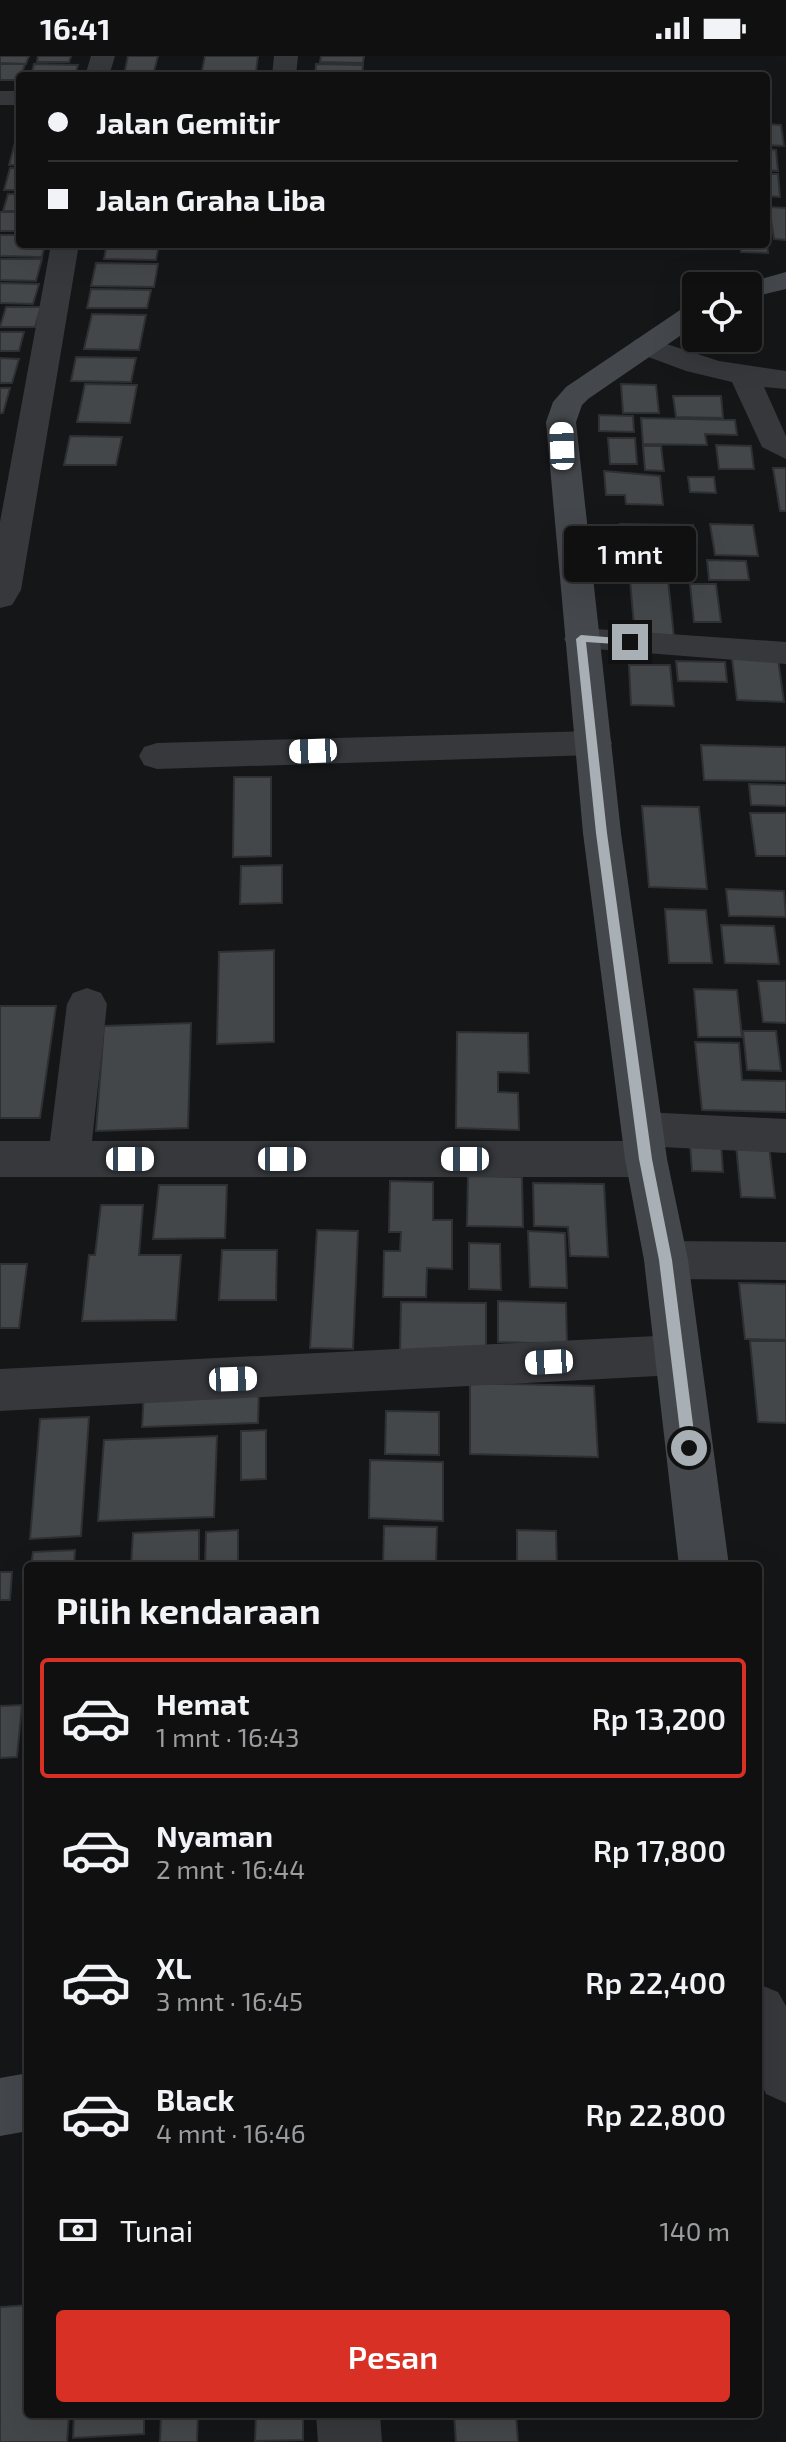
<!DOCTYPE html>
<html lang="id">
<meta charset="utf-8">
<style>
:root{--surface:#101011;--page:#19191a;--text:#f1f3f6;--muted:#9c9d9f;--line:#303031;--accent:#d93025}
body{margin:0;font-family:"Exo 2",sans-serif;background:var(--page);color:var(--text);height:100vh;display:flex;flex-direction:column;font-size:30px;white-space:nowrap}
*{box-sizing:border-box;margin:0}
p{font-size:26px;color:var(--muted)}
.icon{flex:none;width:44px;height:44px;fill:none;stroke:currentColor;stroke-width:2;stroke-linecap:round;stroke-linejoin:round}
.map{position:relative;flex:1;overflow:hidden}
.side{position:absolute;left:24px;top:1506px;width:738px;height:856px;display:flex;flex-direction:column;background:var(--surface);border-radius:8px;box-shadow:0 8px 32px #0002,0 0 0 2px var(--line)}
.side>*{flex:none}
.top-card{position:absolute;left:16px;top:16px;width:754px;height:176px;border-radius:8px;box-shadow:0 8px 32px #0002,0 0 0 2px var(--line);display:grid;align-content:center;height:176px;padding:0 32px;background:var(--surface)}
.tools{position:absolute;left:682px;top:216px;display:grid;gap:16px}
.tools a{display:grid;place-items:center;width:80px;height:80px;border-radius:8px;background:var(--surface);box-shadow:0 8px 32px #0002,0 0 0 2px var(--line);font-size:40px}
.end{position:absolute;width:36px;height:36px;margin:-18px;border:10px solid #a8b0b6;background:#111;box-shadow:0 0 0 4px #111}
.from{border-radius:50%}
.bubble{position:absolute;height:56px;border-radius:8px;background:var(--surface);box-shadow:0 8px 32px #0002,0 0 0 2px var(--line);font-size:26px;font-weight:600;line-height:56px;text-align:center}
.car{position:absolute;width:24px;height:48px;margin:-24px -12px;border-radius:10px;box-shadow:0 0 6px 2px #0007;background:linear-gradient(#fff 24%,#345 0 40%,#fff 0 76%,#345 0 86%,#fff 0)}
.top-card b{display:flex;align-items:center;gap:28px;height:76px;font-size:30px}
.top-card b+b{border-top:2px solid var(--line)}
.top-card i{width:20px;height:20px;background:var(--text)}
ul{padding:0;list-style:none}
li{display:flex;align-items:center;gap:24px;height:120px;margin:0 16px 12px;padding:0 16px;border:4px solid transparent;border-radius:8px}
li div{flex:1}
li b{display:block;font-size:30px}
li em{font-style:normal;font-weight:600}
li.on{border-color:var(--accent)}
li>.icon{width:72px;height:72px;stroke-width:1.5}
h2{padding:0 32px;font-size:36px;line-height:96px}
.pay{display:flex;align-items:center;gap:20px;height:88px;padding:0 32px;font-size:30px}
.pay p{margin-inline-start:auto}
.cta{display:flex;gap:16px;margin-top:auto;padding:16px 32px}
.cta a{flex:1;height:92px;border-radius:8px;background:var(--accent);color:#fff;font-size:32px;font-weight:600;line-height:92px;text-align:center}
.status{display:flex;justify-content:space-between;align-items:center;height:56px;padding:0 40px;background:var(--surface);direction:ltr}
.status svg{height:22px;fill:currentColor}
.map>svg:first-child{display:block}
</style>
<div class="status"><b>16:41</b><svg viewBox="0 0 49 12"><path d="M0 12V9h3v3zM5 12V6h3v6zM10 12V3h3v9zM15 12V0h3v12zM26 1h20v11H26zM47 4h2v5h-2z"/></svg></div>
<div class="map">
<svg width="786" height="2386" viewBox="0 0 786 2386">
<rect width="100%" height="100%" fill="#151617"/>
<path fill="#44474a" stroke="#2f3033" stroke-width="2" d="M0 0H29L26 8 0 7Z
M38 0H71L69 6H37Z
M128 0H158L153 19H124Z
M205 0H258L256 16 202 15Z
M321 0H364L363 7 320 6Z
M0 8H25L20 24H0Z
M34 8 78 9 75 20H31Z
M316 8 363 9 362 20H315Z
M766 68 781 69 784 90 766 89Z
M20 71V109H9L14 90Z
M766 93 776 94 778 115 766 114Z
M10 112H20V134H4Z
M766 118H778L780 141 766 140Z
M8 138H20V155H3Z
M769 151 786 152V184L774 183Z
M0 156H20V175H0Z
M0 179H20V188H45L42 201 0 200Z
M766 181 768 197 741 196 740 188H766Z
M107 188H159L156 204 104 203Z
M0 203H42L36 225 0 224Z
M96 207 158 208 154 231 91 230Z
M0 227 39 228 33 248 0 247Z
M91 233 151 234 147 252H87Z
M6 251H41L35 271H0Z
M92 258 146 259 139 294 84 293Z
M0 276H24L19 295H0Z
M76 301 136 302 131 326 71 325Z
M0 302 19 303 12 327H0Z
M85 328 137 329 130 367 77 366Z
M621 328 656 329 659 357H623Z
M0 332H10L3 357H0Z
M673 340H721L723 362 676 361Z
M599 359 633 360 634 376 599 375Z
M641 362 735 364 737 379 705 378 707 389 643 388Z
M70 380 122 381 116 409H64Z
M608 382H635L637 408H610Z
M716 389 751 390 754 413H719Z
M643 390H661L664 415 645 414Z
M773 412H786V455H780Z
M604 415 660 420 663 449 626 448 625 439H606Z
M688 421H714L716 437 690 436Z
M620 468 693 469 697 496H676L679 515 650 514 648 496 622 495Z
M710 468 753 469 758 500 715 499Z
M707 504 746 505 749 524H709Z
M630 524H668L674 581H635Z
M690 528H716L721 566H694Z
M732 603H778L784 646 737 644Z
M676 605 725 606 727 626 678 625Z
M629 609H670L674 650 631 649Z
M701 689 786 691V725L704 724Z
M234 721H271V800L233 801Z
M749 728 786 729V750L751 749Z
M642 750 699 751 707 833 649 831Z
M750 757H786V800H756Z
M282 809V847L240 848 241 810Z
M726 833 784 835 786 861 729 860Z
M665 853 706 854 712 907H669Z
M721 869 774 870 779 908 725 907Z
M274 894V986L217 988 219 896Z
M758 925H786V967L763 966Z
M694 933 737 934 742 981H698Z
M0 950H56L40 1062H0Z
M191 967 188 1072 96 1075 104 970Z
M743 975H776L781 1015 747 1014Z
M457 976 528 977 529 1017 498 1016V1036L518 1037 519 1074 456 1072Z
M695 986 739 987 742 1024 786 1025V1056L702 1054Z
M690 1087H721L723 1116 692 1115Z
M736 1089 769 1090 775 1142 741 1141Z
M468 1120 522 1121 523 1171 467 1170Z
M390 1125 433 1126V1164H452V1213L427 1212 426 1241H383L384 1195H400L401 1176H389Z
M533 1127 604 1128 608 1201 570 1200 568 1171 534 1170Z
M159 1129H227L225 1182 153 1183Z
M101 1149H143L139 1199H181L176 1264 82 1265 89 1199H95Z
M317 1174 358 1175 353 1293 310 1292Z
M528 1175 565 1177 567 1232 530 1231Z
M469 1187 500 1188 501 1234 469 1233Z
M222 1194H277L276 1244H219Z
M0 1208H27L19 1272H0Z
M739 1227 786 1228V1284L745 1283Z
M498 1245 566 1247 567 1288 498 1286Z
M401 1246 486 1247V1297L400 1295Z
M750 1285H786V1367L758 1366Z
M470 1327 594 1330 598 1401 470 1398Z
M259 1331 258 1367 142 1371 144 1336Z
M386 1355 439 1356V1399L385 1398Z
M89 1361 81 1480 30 1483 40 1363Z
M266 1374V1423L241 1424V1375Z
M217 1380 214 1461 98 1465 104 1384Z
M370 1404 443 1406V1465L369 1462Z
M384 1470 437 1471 436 1510H383Z
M199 1474V1510H131L133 1477Z
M238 1474V1510H205L206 1476Z
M517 1474 556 1475 557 1510H517Z
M75 1494 74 1510H31L33 1496Z
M0 1516H12L10 1544H0Z
M22 1649 17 1701 0 1702V1650Z
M28 1839V1909H23Z
M28 2249V2358H69L67 2386H0V2251Z
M74 2358H144V2378L73 2382Z
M198 2358 197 2386H160L161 2359Z
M256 2358H303V2384L255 2385Z
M454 2358H516L518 2386H456Z"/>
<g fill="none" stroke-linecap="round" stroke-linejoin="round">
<path fill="#36383c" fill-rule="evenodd" d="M91 0H115L109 20H85Z
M274 0H298L296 20H272Z
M0 35H20V49H0Z
M51 188H79L21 534 12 549 0 552V466Z
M645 281 719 305 786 315V333L764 331 786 380V403L762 391 732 326 686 315 635 296 630 290 635 284Z
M581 572 786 586V608L569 591 564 583 569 575Z
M594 675 607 678 612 687 607 696 594 699 157 713 144 709 139 700 144 691 157 687Z
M87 932 101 937 107 948 92 1085H629L622 1073 628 1061 643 1056 786 1063V1097L661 1091 667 1103 661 1115 646 1121H0V1085H50L67 948 73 937Z
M666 1185 786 1186V1224L666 1223 650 1217 644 1204 650 1191Z
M676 1279 692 1285 699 1299 692 1313 676 1319 0 1355V1313Z
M758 1928 778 1936 786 1950V2047L766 2038 758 2020Z
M316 2358H380L382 2386H318Z"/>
<path fill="#44484c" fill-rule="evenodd" d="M786 216V233L748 242V230H737Z
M696 247V269L588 343 582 349 576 366 621 777 667 1103 688 1204 729 1510H679L644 1204 625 1103 583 777 546 366 553 346 566 331 686 250Z
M28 2017V2075L0 2080V2022Z"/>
</g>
<path fill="#a8b0b6" d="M581 579 630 583 635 586 630 589 586 586 607 777 652 1103 672 1204 696 1392 689 1398 682 1392 659 1204 639 1103 596 777 576 583Z"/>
</svg>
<div class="tools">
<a><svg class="icon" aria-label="locate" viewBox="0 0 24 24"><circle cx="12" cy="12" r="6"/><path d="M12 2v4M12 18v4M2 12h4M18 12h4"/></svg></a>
</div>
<i class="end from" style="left:689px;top:1392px"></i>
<i class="end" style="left:630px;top:586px"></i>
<div class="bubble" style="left:564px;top:470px;width:132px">1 mnt</div>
<i class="car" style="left:562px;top:390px;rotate:358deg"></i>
<i class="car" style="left:313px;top:695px;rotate:268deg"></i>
<i class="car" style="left:130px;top:1103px;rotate:90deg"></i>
<i class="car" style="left:282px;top:1103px;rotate:90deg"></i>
<i class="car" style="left:465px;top:1103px;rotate:270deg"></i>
<i class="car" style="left:549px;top:1306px;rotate:267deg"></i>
<i class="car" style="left:233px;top:1323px;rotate:88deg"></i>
<div class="top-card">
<b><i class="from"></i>Jalan Gemitir</b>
<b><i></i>Jalan Graha Liba</b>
</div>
<section class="side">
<h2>Pilih kendaraan</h2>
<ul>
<li class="on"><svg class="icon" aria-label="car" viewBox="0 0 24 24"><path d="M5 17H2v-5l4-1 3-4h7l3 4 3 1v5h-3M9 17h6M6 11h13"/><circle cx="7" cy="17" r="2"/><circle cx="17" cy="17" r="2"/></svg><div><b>Hemat</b><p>1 mnt · 16:43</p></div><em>Rp 13,200</em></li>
<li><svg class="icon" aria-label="car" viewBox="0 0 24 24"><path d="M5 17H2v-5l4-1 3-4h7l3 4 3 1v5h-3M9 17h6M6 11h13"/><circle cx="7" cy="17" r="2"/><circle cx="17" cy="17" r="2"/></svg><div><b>Nyaman</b><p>2 mnt · 16:44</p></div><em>Rp 17,800</em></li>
<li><svg class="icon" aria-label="car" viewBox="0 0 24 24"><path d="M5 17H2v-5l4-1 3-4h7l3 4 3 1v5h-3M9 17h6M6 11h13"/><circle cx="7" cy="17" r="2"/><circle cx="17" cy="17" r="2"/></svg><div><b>XL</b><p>3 mnt · 16:45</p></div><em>Rp 22,400</em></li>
<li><svg class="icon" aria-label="car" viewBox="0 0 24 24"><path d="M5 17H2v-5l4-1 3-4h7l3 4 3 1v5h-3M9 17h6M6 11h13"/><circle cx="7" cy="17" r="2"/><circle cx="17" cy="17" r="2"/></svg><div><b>Black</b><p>4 mnt · 16:46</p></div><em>Rp 22,800</em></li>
</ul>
<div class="pay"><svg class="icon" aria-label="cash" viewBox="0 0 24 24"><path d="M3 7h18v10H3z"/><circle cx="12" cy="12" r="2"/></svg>Tunai<p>140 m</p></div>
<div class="cta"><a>Pesan</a></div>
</section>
</div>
